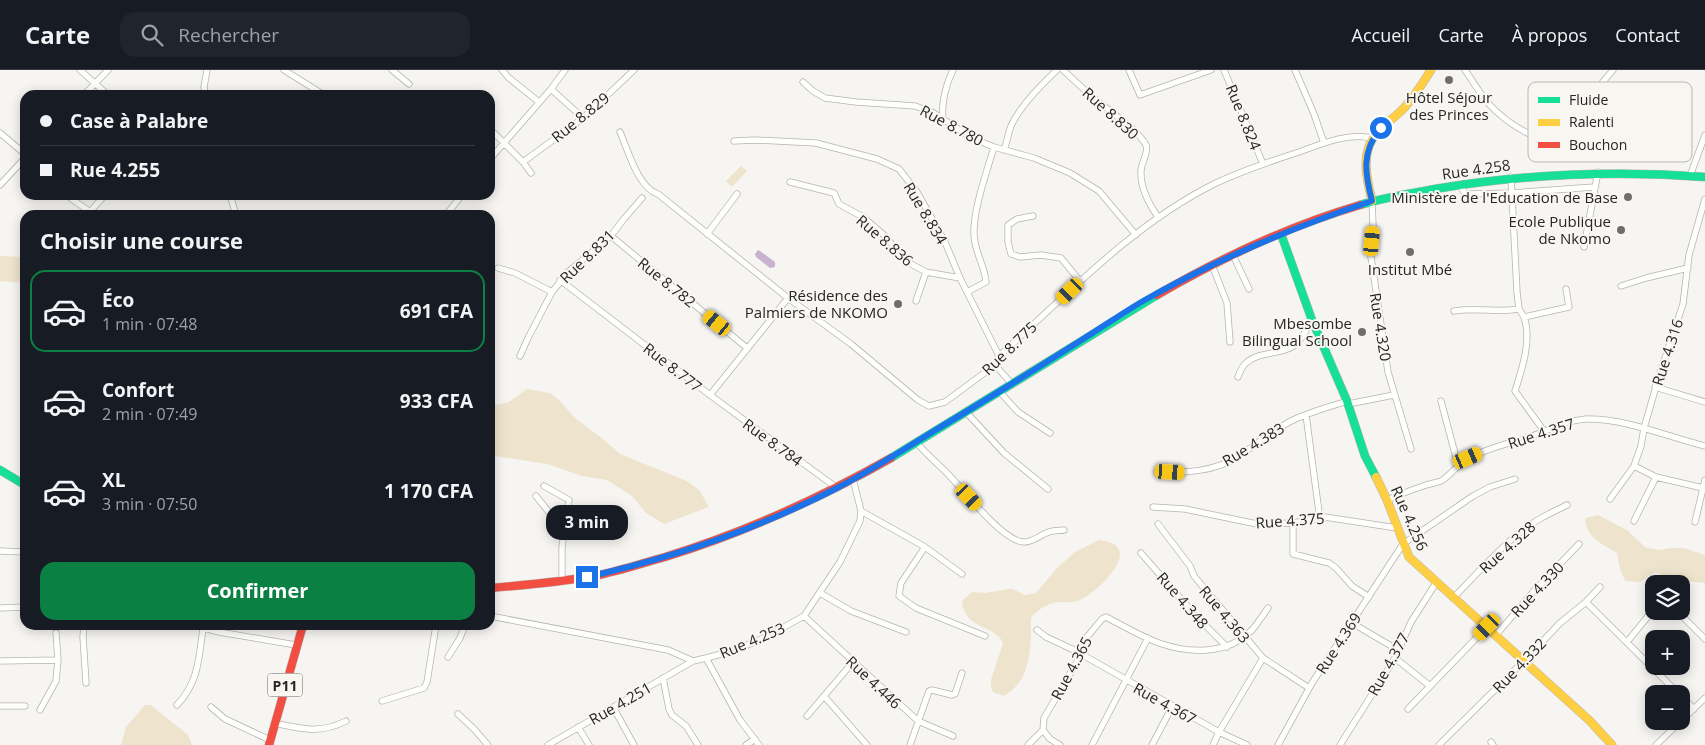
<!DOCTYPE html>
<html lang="fr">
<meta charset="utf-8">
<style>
:root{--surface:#171b24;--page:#20242c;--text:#f1f3f6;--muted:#9ea1a6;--line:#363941;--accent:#0b8043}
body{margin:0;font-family:"Open Sans",sans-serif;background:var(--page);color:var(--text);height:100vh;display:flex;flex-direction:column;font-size:19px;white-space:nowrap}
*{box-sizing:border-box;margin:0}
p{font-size:16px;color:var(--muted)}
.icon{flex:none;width:28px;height:28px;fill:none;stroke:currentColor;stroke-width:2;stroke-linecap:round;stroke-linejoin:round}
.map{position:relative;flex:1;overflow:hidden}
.panel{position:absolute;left:20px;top:140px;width:475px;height:420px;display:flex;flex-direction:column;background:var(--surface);border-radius:15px;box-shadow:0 2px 12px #0003}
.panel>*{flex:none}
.hud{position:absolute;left:20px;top:20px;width:475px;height:110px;border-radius:15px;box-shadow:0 2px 12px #0003;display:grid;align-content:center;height:110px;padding:0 20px;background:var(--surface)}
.buttons{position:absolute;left:1645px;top:505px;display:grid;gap:10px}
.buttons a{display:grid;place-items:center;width:45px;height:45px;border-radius:10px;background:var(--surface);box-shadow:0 2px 12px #0003;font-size:25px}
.end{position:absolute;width:22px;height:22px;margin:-11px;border:6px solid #1a73e8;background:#fff;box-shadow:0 0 0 2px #fff}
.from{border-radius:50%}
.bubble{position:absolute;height:35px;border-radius:15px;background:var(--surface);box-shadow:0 2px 12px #0003;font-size:16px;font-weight:700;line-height:35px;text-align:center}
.car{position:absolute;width:15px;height:30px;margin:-15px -8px;border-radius:6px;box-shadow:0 0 4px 1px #0007;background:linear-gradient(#f5c518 24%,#345 0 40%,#f5c518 0 76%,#345 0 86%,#f5c518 0)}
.hud b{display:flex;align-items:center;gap:18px;height:48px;font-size:19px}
.hud b+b{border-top:1px solid var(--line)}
.hud i{width:12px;height:12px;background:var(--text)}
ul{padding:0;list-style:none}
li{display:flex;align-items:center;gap:15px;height:82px;margin:0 10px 8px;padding:0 10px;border:2px solid transparent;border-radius:15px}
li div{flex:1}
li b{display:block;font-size:19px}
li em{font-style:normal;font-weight:700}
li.selected{border-color:var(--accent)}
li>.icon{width:45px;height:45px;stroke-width:1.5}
h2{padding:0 20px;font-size:22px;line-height:60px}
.button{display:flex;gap:10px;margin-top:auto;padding:10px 20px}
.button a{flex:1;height:58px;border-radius:15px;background:var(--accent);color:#fff;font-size:20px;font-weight:700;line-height:58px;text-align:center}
header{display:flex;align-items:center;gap:30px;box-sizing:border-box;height:70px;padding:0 25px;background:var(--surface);border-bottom:1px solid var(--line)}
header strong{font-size:24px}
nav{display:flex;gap:28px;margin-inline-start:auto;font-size:18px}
.search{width:350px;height:45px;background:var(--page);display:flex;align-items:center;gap:12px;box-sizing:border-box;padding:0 18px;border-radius:15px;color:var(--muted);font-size:19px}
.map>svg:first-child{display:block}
</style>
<header>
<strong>Carte</strong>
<div class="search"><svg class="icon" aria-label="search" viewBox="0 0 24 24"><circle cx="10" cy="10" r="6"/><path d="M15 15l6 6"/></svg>Rechercher</div>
<nav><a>Accueil</a><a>Carte</a><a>À propos</a><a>Contact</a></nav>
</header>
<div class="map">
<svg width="1705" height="675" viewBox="0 0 1705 675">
<rect width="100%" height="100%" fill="#f7f5f2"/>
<path fill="#eee4ce" d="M741 96 747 101 732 117 726 111Z
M0 186 25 187V213L0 211Z
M527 319 550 323 560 331 575 348 603 369 620 384 687 411 700 421 709 437 664 454 646 443 632 426 607 410 582 406 547 394 494 386 490 384V336L509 332Z
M1598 445 1627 460 1645 477 1659 480 1670 478H1684L1705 485V513L1670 509 1656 502 1640 512 1625 511 1619 496 1617 483C1602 474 1586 468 1585 448Z
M1099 470C1107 471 1115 472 1119 480 1126 495 1093 525 1080 530 1074 533 1067 532 1061 532 1049 532 1038 539 1031 548 1031 576 1032 610 1004 626L993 622 991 616V610L1003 573C996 555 964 560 962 531L972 522 985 523 1008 519H1013L1025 525 1036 523 1057 498 1075 482Z
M145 635H151L188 665 192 675H121L126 657Z"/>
<path fill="#c7b2d0" d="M758 180 760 181 775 192V197L770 198 756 187 755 184Z"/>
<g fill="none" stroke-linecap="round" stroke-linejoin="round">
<g stroke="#b5b4b2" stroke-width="7">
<path id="street" d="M80 0 108 25
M284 0 324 25
M392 0 409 14
M502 0 509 8 539 32
M1063 0C1073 9 1083 19 1094 28 1108 40 1138 60 1146 75 1149 83 1141 93 1141 101 1140 118 1149 134 1158 147
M1129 0 1140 25 1211 0
M1224 0 1263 94
M1295 0 1314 44 1324 73
M1465 0C1472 10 1479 22 1487 32 1513 61 1549 77 1588 78L1594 33 1602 13 1613 0
M803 12 813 21 825 28 856 32 915 36 932 42 972 68 994 77 1034 88 1070 103 1099 121 1136 165
M551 19 583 48
M84 25 108 0
M205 25 204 17 207 0
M943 49C941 33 946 14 953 0
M490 59 523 92 531 103
M620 62C628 80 638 118 658 124L788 228 851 274 918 330 929 336 945 332 995 295 999 286C1067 225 1132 155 1214 114 1241 101 1271 91 1299 82 1321 74 1349 62 1372 68
M0 63 25 84
M734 71 755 70 816 73 877 89 899 99 917 122 945 172 960 208 999 286
M1004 80C1007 72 1008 64 1011 56 1019 38 1042 14 1057 0
M490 89 551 19 565 0
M523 92 583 48 634 0
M1690 106 1705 65
M1511 107 1517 222 1519 239 1524 247 1569 237 1566 219
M790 112 834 123 839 134 863 147 885 166 904 189 911 194 926 202 960 208
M1463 114 1462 119 1465 123 1468 124 1512 123 1594 117
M0 115 25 88
M66 125 89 141
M230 125 236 145
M1372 131 1373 155 1371 187 1388 302 1411 379
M87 145 105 125
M446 145 462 125
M1033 146 1017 149 1008 155V172L1011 184 1020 187 1041 185 1061 188 1080 211
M707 164 737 124
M611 166 747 278
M1584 177 1598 102
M1233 185 1249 219
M1212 195 1227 233 1230 272
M498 198 515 203 552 222 568 202 611 166 623 150 642 128
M560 210 710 325 788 228
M1621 216 1646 208 1688 198
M967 222 986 212C985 196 974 181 974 164 973 140 987 101 994 77
M916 231 926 202
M1454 241C1476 237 1497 243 1519 239
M1524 247C1532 270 1522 299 1515 321L1544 361
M520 286 528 268 552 222
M995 295 1012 314
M1238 307C1240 302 1242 296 1246 293 1259 281 1280 285 1294 276 1302 270 1307 259 1312 250
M1655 317 1705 332
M1000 322 1018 342 1050 363
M710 325 837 418
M1441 331 1458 395
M1348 334 1394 325
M966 342 1004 383 1048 419
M1306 345 1319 442 1318 446
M916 372C925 383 936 392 946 402 962 418 1003 472 1024 472 1034 472 1041 464 1049 462 1054 460 1059 461 1064 460
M1634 396 1656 407 1703 418
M1157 402C1184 403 1215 402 1239 386 1257 374 1273 360 1293 350 1310 342 1329 337 1347 331
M544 416 569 430 562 477V511
M536 426 564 461
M1610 429 1634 396 1641 376 1644 358 1660 303 1683 234 1689 185 1705 129
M1387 430C1399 425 1411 420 1423 416 1429 414 1435 413 1441 411 1451 405 1457 395 1467 389 1487 378 1511 373 1532 366 1553 359 1563 351 1586 349 1625 348 1668 367 1705 376
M1153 437 1185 439 1257 454 1293 453 1315 449 1318 446 1397 458
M861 441 925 477 901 513 899 526 916 538 985 566
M1634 451 1656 407
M1695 452 1705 410
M1293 453V484L1329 493 1336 498 1352 516 1369 527
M1158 454 1190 496 1194 506 1263 588 1309 618
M925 477 962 504
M0 481 25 482
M1141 483 1195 545 1227 577
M820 523 851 541 906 562
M1453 528C1478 503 1512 463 1543 447 1550 443 1559 439 1567 435
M1586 532 1679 624
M0 538 25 537
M1677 541 1705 569
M490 546 668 580 693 591 706 588 733 581 766 567 804 546 840 492 860 451 861 441 853 409
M804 546 918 651 953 666
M1352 553 1398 580
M84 555 83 567 86 613
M193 555 219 562 296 575
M1037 560 1046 567 1074 580 1219 662 1263 588
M1496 565 1533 522 1579 474
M1627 572 1654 539
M448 587 460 568 465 555
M706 588 740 650 759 675
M1395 588 1430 616
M0 591 58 590 56 563
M853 592 824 626 867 675
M663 608 669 639 672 645 686 656 698 675
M1681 626 1694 639
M382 631 424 618 427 612 436 555
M177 635C199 612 199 587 203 558
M0 636H25
M211 637 225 649 270 670
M613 637 634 675
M1408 639 1487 557
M40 640 56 611 58 590
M458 644 474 659 488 675
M807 646 824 626
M1681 651 1705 628
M274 653C301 659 321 664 346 651
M578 657 589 675
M1491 672 1493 675
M548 675 693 591
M746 675 755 669
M910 675 929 621 932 620 952 625 955 624 962 603
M1028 675 1043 660
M1060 675 1050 669 1043 660 1044 648 1081 585 1082 573 1102 549 1106 547C1124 556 1143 568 1162 574 1192 584 1229 584 1252 560 1258 553 1263 545 1268 538
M1092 675 1148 568
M1152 675 1172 637
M1213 675 1219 662 1247 675
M1278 675 1312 613 1403 474 1473 426 1490 417 1515 409
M1340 675 1395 588 1411 552 1436 513
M1439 675 1524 591 1560 553 1586 532 1600 517
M1656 675 1681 651"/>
</g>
<g stroke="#b5b4b2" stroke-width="9">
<path id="fast" d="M1360 135C1385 127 1410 124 1435 119 1525 104 1614 100 1705 107
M1281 164 1312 250 1347 331 1365 386 1376 407
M891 388 1157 225
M0 400 25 415"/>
</g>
<g stroke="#b5b4b2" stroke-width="9">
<path id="slow" d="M1372 131C1368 113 1362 92 1370 74 1376 58 1393 50 1404 38 1415 26 1423 13 1431 0
M1376 407 1387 430 1409 487 1590 651 1612 675"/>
</g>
<g stroke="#b5b4b2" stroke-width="9">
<path id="jam" d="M1157 225C1221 188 1289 156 1360 135
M490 518C527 515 563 512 599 505 622 500 643 493 665 487 746 462 817 430 891 388
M269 675 303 555"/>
</g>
<use href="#street" stroke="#fefefd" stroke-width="5.5"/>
<use href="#fast" stroke="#16e098" stroke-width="8"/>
<use href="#slow" stroke="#ffcf43" stroke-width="8"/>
<use href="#jam" stroke="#f24e42" stroke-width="8"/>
</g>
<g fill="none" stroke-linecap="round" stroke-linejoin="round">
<path stroke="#1a73e8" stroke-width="6" d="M587 507C672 488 757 459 835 419 869 402 901 381 934 361 983 332 1031 302 1080 271 1101 258 1121 244 1143 231 1216 190 1293 157 1372 131 1365 104 1361 81 1381 58"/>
</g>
<g fill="#706e6d" stroke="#f8f6f1" stroke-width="2">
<circle cx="1449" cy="10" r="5"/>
<circle cx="1628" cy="127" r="5"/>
<circle cx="1621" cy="160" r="5"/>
<circle cx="1410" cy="182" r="5"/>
<circle cx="898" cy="234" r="5"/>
<circle cx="1362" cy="262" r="5"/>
</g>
<g text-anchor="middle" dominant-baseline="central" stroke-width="4" stroke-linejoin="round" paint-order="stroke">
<rect fill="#f8f6f1" stroke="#666462" stroke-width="1" x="267.5" y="603.5" width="35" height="23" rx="4"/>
<g font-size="14" font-weight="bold" fill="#272625">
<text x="285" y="615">P11</text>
</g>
<g font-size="15" fill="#272625" stroke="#f8f6f1" text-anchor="end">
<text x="1449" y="27" text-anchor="middle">Hôtel Séjour<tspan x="1449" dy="17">des Princes</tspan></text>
<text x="1618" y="127">Ministère de l'Education de Base</text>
<text x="1611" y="151">Ecole Publique<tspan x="1611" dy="17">de Nkomo</tspan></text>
<text x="1410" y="199" text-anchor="middle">Institut Mbé</text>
<text x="888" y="225">Résidence des<tspan x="888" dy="17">Palmiers de NKOMO</tspan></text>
<text x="1352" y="253">Mbesombe<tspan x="1352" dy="17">Bilingual School</tspan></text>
</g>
<g font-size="15" fill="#272625" stroke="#f8f6f1">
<text transform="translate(1111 43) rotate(42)">Rue 8.830</text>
<text transform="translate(580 47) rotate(-39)">Rue 8.829</text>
<text transform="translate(1244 47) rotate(68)">Rue 8.824</text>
<text transform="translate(952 55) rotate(28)">Rue 8.780</text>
<text transform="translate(1476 99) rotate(-8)">Rue 4.258</text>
<text transform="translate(926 143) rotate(59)">Rue 8.834</text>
<text transform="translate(885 170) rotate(41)">Rue 8.836</text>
<text transform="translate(587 186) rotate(-44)">Rue 8.831</text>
<text transform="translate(667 212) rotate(39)">Rue 8.782</text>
<text transform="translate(1381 257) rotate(81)">Rue 4.320</text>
<text transform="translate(1009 278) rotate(-44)">Rue 8.775</text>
<text transform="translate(1667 282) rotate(-72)">Rue 4.316</text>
<text transform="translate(673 297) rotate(38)">Rue 8.777</text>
<text transform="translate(1541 363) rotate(-18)">Rue 4.357</text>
<text transform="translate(773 372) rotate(36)">Rue 8.784</text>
<text transform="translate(1253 374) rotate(-31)">Rue 4.383</text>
<text transform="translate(1410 448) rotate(66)">Rue 4.256</text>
<text transform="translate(1290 450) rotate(-4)">Rue 4.375</text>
<text transform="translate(1507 477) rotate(-42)">Rue 4.328</text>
<text transform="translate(1537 519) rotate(-47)">Rue 4.330</text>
<text transform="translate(1183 530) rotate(49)">Rue 4.348</text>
<text transform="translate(1225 544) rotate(50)">Rue 4.363</text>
<text transform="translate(752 570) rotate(-23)">Rue 4.253</text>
<text transform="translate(1338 573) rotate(-57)">Rue 4.369</text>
<text transform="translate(1388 594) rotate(-61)">Rue 4.377</text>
<text transform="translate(1519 595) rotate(-46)">Rue 4.332</text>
<text transform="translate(1071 598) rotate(-62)">Rue 4.365</text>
<text transform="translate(874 612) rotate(43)">Rue 4.446</text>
<text transform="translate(620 633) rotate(-30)">Rue 4.251</text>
<text transform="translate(1165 633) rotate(29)">Rue 4.367</text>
</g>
</g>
<rect x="1528" y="12" width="164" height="80" rx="8" fill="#f8f6f1" stroke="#b9b8b4" stroke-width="1"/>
<rect x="1538" y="27" width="22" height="6" fill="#16e098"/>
<rect x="1538" y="49" width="22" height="7" fill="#ffcf43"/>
<rect x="1538" y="72" width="22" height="6" fill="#f24e42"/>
<g font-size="14" fill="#272625">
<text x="1569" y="35">Fluide</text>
<text x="1569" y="57">Ralenti</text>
<text x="1569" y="80">Bouchon</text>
</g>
</svg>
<div class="buttons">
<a><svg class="icon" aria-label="layers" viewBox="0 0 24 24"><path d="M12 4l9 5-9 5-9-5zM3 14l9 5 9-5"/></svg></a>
<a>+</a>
<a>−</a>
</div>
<i class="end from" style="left:1381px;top:58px"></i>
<i class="end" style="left:587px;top:507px"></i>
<div class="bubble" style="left:546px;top:435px;width:82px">3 min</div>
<i class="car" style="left:1372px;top:171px;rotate:5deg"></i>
<i class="car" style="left:1070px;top:221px;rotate:226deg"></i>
<i class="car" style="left:717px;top:253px;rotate:309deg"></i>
<i class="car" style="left:1468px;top:388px;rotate:67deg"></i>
<i class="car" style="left:1170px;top:402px;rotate:93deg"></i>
<i class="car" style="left:969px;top:427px;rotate:137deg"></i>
<i class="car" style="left:1487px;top:557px;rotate:224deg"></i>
<div class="hud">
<b><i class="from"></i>Case à Palabre</b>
<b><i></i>Rue 4.255</b>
</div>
<section class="panel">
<h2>Choisir une course</h2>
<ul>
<li class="selected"><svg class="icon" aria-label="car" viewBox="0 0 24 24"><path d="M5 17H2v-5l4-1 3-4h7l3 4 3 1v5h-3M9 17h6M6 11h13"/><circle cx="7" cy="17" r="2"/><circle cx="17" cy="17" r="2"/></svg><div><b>Éco</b><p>1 min · 07:48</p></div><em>691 CFA</em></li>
<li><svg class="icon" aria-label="car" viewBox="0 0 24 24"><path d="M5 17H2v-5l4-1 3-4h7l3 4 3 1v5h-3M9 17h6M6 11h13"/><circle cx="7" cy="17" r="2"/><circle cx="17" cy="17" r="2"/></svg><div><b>Confort</b><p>2 min · 07:49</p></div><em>933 CFA</em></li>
<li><svg class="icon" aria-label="car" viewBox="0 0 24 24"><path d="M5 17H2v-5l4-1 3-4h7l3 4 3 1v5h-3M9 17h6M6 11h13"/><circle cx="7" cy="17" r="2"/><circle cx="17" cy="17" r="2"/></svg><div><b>XL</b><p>3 min · 07:50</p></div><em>1 170 CFA</em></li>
</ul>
<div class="button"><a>Confirmer</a></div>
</section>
</div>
